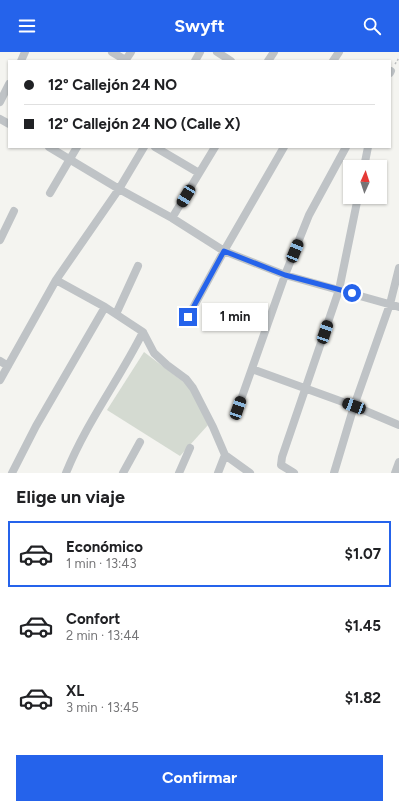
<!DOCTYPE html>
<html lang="es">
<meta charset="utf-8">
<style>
:root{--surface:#fff;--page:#f2f2f2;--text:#202124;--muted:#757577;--line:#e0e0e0;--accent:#2563eb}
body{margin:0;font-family:Figtree,sans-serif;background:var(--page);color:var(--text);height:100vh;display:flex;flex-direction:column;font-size:15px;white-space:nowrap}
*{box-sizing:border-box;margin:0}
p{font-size:13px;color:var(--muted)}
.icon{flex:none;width:22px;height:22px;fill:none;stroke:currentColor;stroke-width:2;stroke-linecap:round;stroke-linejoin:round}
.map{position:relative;height:421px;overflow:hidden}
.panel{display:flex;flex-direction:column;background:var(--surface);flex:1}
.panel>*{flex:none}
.banner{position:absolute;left:8px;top:8px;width:383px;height:88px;border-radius:0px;box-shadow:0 1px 3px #0004;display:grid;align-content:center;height:88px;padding:0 16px;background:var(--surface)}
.needle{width:26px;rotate:3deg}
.buttons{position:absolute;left:343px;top:108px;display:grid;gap:8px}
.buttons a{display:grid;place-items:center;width:44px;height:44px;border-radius:0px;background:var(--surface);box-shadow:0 1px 3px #0004;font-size:20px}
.end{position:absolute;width:18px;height:18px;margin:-9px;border:5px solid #2563eb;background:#fff;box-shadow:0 0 0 2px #fff}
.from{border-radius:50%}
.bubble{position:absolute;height:28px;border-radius:0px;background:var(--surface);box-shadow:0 1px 3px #0004;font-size:13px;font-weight:700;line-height:28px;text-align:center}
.car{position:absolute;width:12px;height:24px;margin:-12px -6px;border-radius:5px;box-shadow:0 0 3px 1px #0007;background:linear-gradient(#222 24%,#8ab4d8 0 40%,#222 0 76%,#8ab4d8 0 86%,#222 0)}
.banner b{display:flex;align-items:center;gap:14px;height:38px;font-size:15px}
.banner b+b{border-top:1px solid var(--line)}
.banner i{width:10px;height:10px;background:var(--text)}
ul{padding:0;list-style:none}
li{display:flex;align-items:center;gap:12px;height:66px;margin:0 8px 6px;padding:0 8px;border:2px solid transparent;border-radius:0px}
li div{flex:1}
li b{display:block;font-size:15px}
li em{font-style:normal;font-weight:700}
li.current{border-color:var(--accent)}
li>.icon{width:36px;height:36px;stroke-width:1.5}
h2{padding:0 16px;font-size:18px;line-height:48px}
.action{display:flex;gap:8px;margin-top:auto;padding:8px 16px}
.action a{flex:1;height:46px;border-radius:0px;background:var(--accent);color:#fff;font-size:16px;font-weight:700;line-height:46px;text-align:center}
header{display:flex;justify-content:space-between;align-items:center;height:52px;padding:0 16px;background:var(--accent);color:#fff;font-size:18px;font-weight:700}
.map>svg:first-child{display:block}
</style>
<header><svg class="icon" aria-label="menu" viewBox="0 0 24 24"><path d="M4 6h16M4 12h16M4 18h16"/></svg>Swyft<svg class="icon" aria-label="search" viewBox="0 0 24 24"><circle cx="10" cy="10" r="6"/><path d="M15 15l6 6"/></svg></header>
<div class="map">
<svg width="399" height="421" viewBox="0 0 399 421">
<rect width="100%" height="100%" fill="#f4f4f0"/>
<path fill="#d4dad1" d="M144 300 190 335 208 373 180 404 107 358Z"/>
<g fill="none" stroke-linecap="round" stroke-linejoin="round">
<path stroke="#b9bbbd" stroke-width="1.5" stroke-dasharray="2 2" stroke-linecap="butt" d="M395 12 399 6"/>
<path stroke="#bfc3c6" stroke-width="8" d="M112 0 127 9
M217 0 231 9
M21 9 25 0
M125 9 131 0
M195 9 200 0
M268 9 274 0
M333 9 339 0
M390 21 391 19
M0 50 9 32
M0 67 9 72
M49 95 119 137 172 166 224 199 284 95
M155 95 199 121
M364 115 368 95
M50 141 77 95
M172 166 215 95
M0 188 14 159
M56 228 105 255 143 280 154 301 167 313 186 327 193 336 213 375 225 403 250 421
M116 262 138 214
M188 265 224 199 285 223 399 255
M0 309 8 314
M252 317 354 354 399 373
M0 328 56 228 119 137 144 95
M238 356 285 223 309 163 346 95
M12 421 36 374 105 255
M66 421C86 371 119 328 143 280
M123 421 140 390
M179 421 190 396
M218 421 225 403
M294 421 281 413 282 405 339 238 358 145
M334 421 354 354 390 252 399 216
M395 421 399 410"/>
</g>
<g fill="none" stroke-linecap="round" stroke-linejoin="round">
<path stroke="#2563eb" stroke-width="5" d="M188 265 224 199 285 223 352 241"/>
</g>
</svg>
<div class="buttons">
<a><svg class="needle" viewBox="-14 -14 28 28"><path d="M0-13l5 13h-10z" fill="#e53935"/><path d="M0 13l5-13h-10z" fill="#757577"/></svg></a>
</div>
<i class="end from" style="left:352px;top:241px"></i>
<i class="end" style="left:188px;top:265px"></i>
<div class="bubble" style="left:202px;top:251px;width:66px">1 min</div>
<i class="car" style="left:186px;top:144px;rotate:211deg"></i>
<i class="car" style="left:295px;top:199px;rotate:22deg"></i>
<i class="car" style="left:325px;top:280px;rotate:18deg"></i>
<i class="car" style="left:354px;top:354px;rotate:290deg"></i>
<i class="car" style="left:238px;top:356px;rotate:19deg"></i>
<div class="banner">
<b><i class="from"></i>12° Callejón 24 NO</b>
<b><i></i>12° Callejón 24 NO (Calle X)</b>
</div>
</div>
<section class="panel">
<h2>Elige un viaje</h2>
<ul>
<li class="current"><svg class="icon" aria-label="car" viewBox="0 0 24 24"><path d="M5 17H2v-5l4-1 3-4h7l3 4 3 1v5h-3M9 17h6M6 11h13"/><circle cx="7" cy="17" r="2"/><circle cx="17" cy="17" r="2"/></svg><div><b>Económico</b><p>1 min · 13:43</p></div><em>$1.07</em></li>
<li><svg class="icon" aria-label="car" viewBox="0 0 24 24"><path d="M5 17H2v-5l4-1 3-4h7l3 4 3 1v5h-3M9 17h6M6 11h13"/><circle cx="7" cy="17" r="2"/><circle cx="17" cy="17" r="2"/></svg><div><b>Confort</b><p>2 min · 13:44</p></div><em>$1.45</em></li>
<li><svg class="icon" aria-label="car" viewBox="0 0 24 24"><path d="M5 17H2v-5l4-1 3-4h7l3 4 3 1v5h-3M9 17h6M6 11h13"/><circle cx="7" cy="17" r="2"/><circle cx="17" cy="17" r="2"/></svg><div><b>XL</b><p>3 min · 13:45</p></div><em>$1.82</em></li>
</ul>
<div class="action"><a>Confirmar</a></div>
</section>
